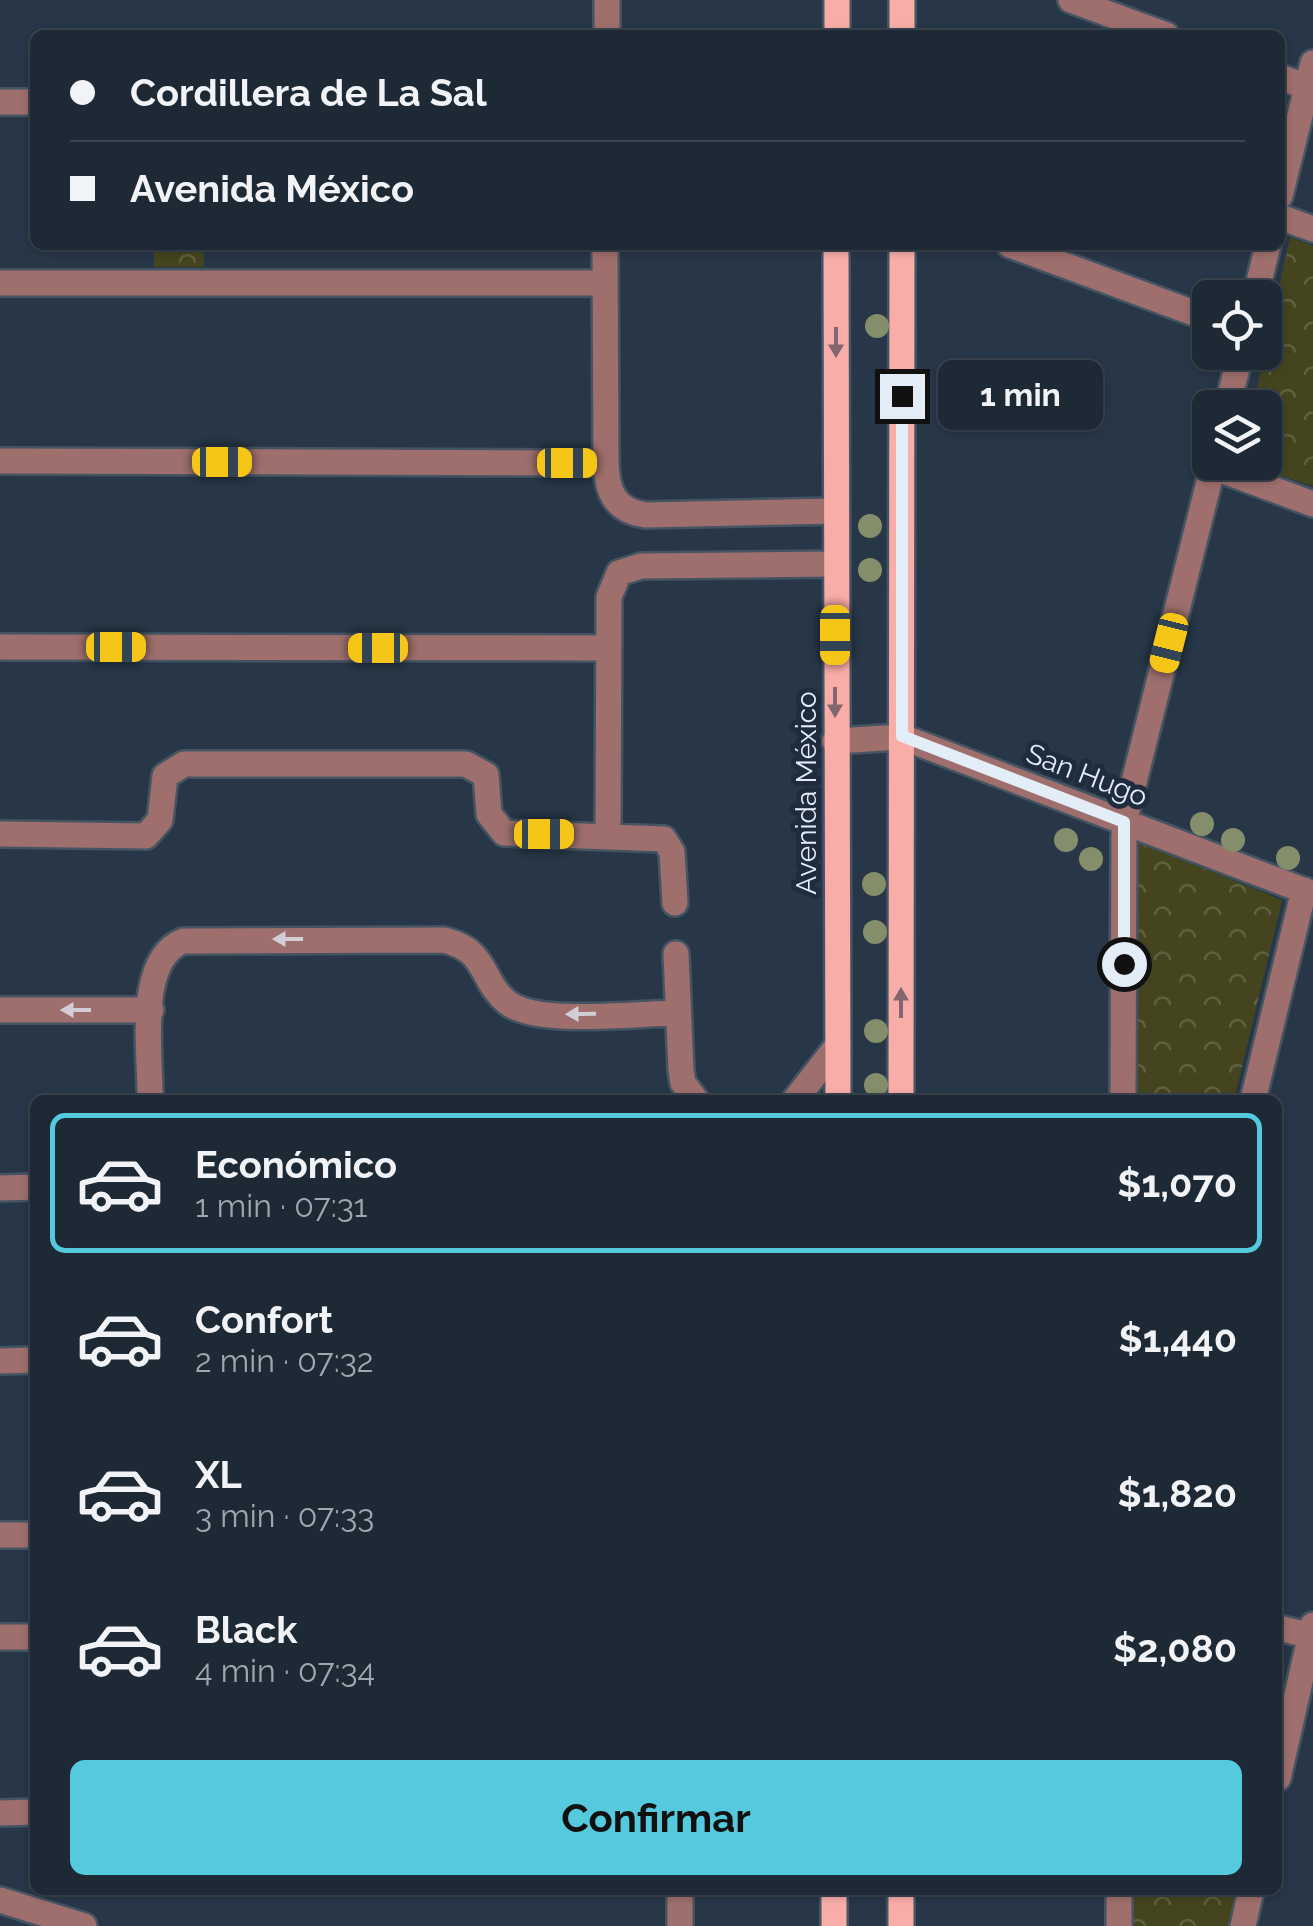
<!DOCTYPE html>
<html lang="es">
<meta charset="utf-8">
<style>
:root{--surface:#1d2935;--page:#2a3541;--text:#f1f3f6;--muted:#a0a6ad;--line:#3b4550;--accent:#55cadf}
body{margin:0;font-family:Raleway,sans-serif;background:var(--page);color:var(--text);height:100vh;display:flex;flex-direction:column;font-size:38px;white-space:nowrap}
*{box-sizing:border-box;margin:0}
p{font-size:32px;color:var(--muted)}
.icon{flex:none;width:55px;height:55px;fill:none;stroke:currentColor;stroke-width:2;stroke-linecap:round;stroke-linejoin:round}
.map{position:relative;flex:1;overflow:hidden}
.sheet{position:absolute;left:30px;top:1095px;width:1252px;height:800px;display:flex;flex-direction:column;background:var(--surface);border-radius:15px;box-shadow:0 2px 8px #0004,0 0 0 2px var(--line)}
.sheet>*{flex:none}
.guide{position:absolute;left:30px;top:30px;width:1255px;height:220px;border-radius:15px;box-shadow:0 2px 8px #0004,0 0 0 2px var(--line);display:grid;align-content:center;height:220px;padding:0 40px;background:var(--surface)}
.tools{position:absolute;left:1192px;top:280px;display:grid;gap:20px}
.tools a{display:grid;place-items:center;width:90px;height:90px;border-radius:15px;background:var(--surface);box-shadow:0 2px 8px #0004,0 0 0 2px var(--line);font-size:50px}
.end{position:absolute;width:45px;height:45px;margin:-22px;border:12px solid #e3edf8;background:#111;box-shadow:0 0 0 5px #111}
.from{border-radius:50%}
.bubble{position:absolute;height:70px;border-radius:15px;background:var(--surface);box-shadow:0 2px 8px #0004,0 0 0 2px var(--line);font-size:32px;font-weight:700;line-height:70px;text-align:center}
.car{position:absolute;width:30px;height:60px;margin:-30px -15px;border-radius:12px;box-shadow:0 0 8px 2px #0007;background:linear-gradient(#f5c518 24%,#345 0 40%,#f5c518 0 76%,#345 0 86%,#f5c518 0)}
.guide b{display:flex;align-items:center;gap:35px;height:95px;font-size:38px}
.guide b+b{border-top:2px solid var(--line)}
.guide i{width:25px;height:25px;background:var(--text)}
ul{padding:18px 0 0;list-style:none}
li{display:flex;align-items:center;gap:30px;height:140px;margin:0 20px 15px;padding:0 20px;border:5px solid transparent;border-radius:15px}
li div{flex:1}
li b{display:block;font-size:38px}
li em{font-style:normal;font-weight:700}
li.on{border-color:var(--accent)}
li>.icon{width:90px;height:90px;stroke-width:1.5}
.cta{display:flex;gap:20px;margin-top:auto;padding:20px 40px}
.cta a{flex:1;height:115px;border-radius:15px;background:var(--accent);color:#111;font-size:40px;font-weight:700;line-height:115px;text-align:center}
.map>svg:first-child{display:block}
</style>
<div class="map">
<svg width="1313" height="1926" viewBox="0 0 1313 1926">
<defs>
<pattern id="park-crowns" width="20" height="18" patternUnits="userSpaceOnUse" patternTransform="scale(2.5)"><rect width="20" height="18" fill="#44451e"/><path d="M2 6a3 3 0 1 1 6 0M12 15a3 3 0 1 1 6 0" fill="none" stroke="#5f603f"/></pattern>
</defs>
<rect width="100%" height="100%" fill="#273747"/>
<path fill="url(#park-crowns)" d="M1290 237 1313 246V486L1242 463 1265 462V408L1253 407Z
M154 245H204V267H154Z
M1133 840 1282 900 1234 1100H1134Z
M1127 1890H1242L1233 1926H1127Z"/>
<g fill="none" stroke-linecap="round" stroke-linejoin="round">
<g stroke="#455463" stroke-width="30">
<path id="minor" d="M1071 0 1166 35
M607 35V0
M1280 77 1307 87
M0 102H35
M1280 196 1313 63
M1280 217 1313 229
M605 245 606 463C607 492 615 511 646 515L836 511
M1010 245 1210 319
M0 283H605
M1255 298 1268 245
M1227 408 1241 352
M0 461 606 463
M1213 467 1313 504
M0 647 607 648
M835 741 902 737 1313 894
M0 834 146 836 160 820 165 776 184 764H466L486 775 489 814 504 833 664 839 672 852 675 903
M608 834 609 597 619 573 641 566 836 564
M676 954 681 1070 683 1083 696 1100
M0 1010H151
M150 1100C151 1055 135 960 183 941L444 940C489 951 479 980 508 1003 539 1026 638 1013 678 1013
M795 1100 838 1045
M1123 1100 1124 822 1214 462
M1253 1100 1304 890
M0 1188 35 1187
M0 1361 35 1360
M0 1535H35
M1278 1628 1313 1636
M0 1637H35
M1278 1778 1313 1625
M0 1813 35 1812
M680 1890V1926
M0 1900 84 1926
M1119 1926V1890
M1243 1926 1251 1890"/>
</g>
<g stroke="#455463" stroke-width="30">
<path id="major" d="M837 35V0
M902 35V0
M836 245 838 1100
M901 1100 902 245
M901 1890V1926
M834 1926V1890"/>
</g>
<use href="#minor" stroke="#9e6f6c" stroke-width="25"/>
<use href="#major" stroke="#f9ada9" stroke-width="25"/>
</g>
<g fill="#858e6a">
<circle cx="877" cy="326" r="12"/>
<circle cx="870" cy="526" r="12"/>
<circle cx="870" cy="570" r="12"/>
<circle cx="1202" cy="824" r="12"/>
<circle cx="1066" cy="840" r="12"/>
<circle cx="1233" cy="840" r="12"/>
<circle cx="1288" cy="858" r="12"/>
<circle cx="1091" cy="859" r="12"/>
<circle cx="874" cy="884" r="12"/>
<circle cx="875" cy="932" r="12"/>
<circle cx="876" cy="1031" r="12"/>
<circle cx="876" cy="1085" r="12"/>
</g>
<defs><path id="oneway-solid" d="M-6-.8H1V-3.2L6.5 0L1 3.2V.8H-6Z" transform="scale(2.5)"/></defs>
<g fill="#81666e">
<use href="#oneway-solid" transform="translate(836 342) rotate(90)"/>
<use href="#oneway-solid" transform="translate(835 702) rotate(90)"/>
<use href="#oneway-solid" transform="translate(901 1003) rotate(-90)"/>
</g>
<g fill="#d2ced5">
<use href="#oneway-solid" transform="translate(288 939) rotate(180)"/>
<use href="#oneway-solid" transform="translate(76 1010) rotate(180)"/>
<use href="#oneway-solid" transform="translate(581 1014) rotate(179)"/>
</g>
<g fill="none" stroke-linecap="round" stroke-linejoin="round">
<path stroke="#e3edf8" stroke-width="12" d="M902 396V736L1124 822V964"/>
</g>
<g text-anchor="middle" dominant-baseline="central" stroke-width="10" stroke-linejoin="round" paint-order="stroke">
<g font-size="28" fill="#e3edf8" stroke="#1e2c3d">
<text transform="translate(1087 775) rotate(21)">San Hugo</text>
<text transform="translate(806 793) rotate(-90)">Avenida México</text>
</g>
</g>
</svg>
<div class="tools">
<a><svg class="icon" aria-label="locate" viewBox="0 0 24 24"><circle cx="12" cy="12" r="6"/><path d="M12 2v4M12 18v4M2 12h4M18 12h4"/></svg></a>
<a><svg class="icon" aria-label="layers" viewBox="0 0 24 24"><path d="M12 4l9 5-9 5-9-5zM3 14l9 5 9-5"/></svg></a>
</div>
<i class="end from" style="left:1124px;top:964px"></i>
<i class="end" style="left:902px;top:396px"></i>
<div class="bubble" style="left:938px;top:360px;width:165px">1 min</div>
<i class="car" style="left:222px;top:462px;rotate:90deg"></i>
<i class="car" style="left:567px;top:463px;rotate:90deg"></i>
<i class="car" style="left:835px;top:635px;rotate:180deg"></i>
<i class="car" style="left:1169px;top:643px;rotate:194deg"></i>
<i class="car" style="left:116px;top:647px;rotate:90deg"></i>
<i class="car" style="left:378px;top:648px;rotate:270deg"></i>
<i class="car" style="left:544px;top:834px;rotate:90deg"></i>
<div class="guide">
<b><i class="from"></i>Cordillera de La Sal</b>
<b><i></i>Avenida México</b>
</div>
<section class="sheet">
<ul>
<li class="on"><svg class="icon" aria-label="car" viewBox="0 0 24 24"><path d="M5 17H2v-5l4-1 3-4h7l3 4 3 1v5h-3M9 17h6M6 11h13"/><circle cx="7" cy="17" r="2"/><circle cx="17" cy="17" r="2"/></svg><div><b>Económico</b><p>1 min · 07:31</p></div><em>$1,070</em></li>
<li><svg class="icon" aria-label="car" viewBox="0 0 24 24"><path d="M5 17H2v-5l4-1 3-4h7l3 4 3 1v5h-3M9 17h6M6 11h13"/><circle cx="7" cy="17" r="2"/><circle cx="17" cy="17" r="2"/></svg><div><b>Confort</b><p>2 min · 07:32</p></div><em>$1,440</em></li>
<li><svg class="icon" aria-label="car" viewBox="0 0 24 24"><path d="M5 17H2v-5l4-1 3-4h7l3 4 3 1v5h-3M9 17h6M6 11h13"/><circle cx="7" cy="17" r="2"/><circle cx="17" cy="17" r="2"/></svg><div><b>XL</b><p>3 min · 07:33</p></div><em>$1,820</em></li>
<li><svg class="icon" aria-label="car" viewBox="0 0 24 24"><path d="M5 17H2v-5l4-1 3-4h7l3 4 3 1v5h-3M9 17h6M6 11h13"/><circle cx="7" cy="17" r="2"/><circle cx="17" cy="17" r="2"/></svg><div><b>Black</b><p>4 min · 07:34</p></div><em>$2,080</em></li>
</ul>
<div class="cta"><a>Confirmar</a></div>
</section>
</div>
